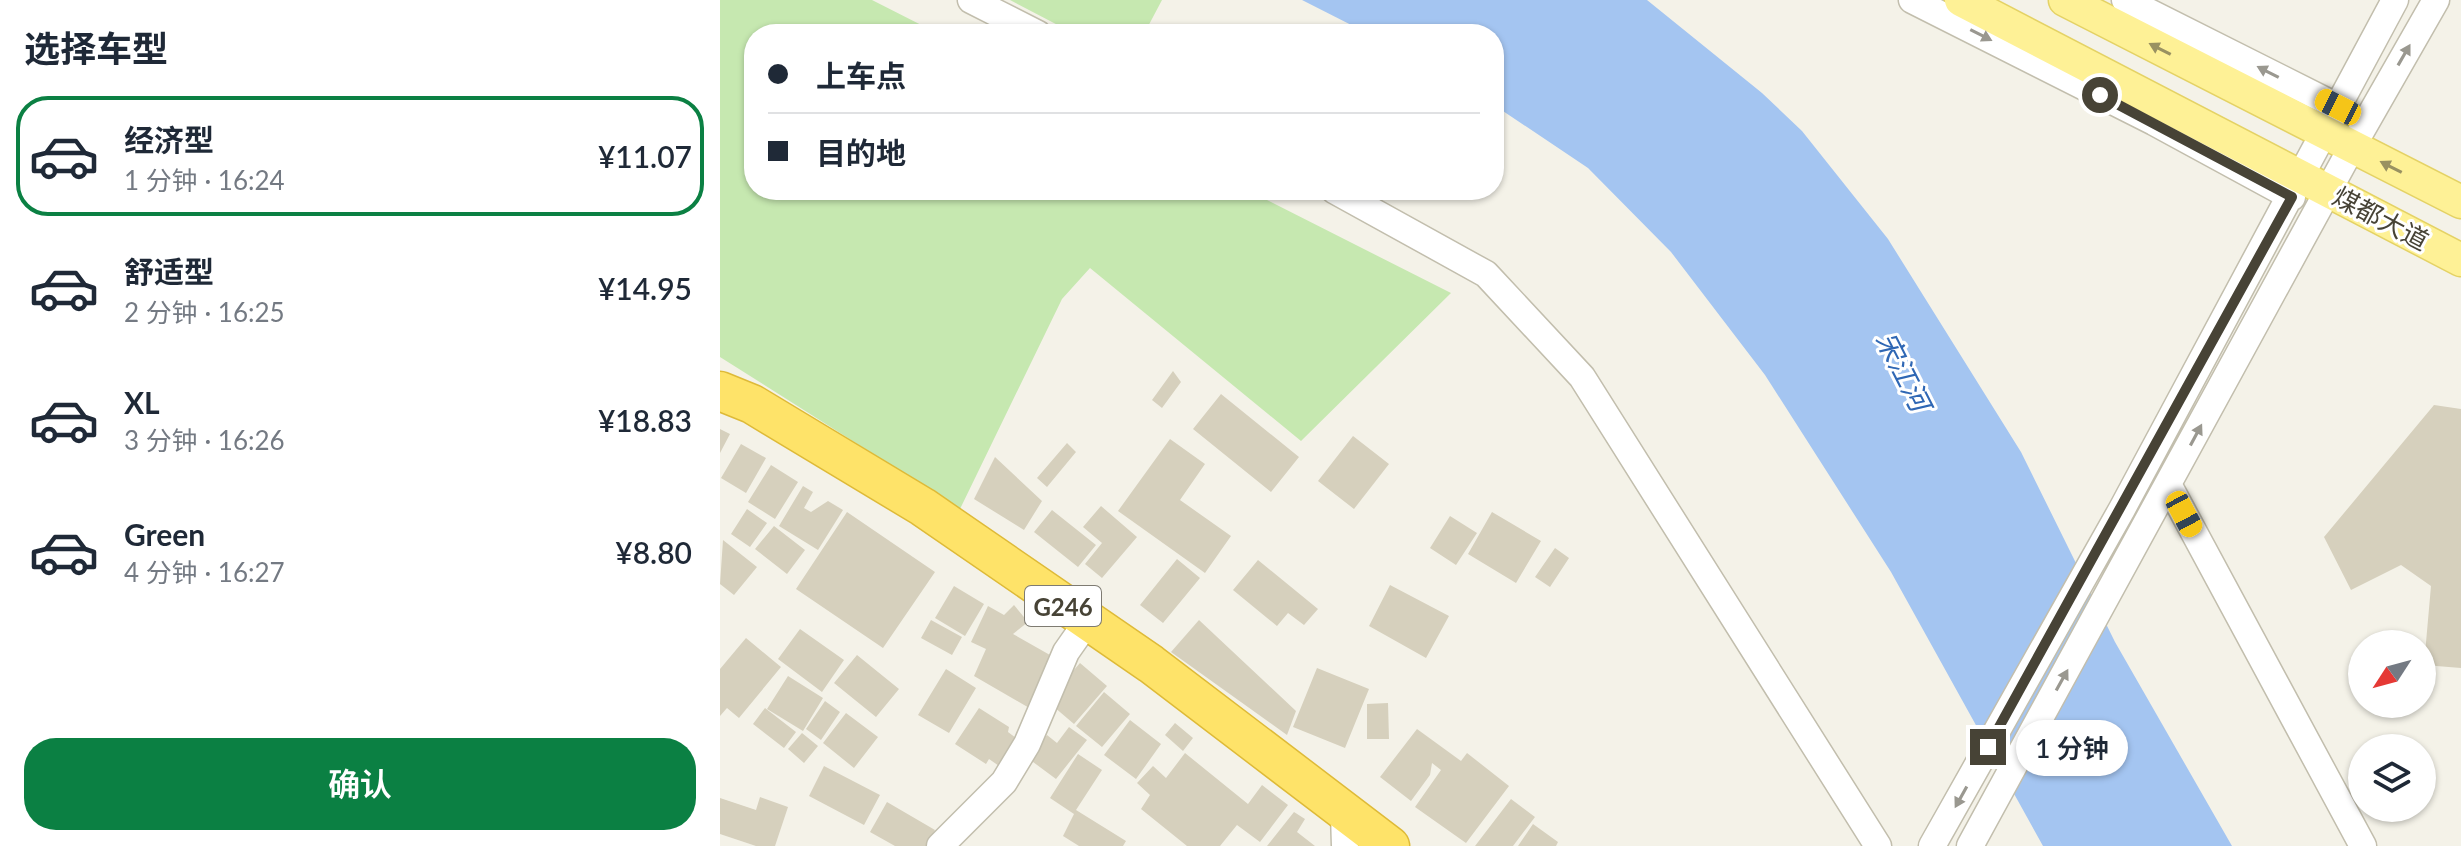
<!DOCTYPE html>
<html lang="zh">
<meta charset="utf-8">
<style>
:root{--surface:#fff;--page:#f6f6f7;--text:#1f2937;--muted:#747a83;--line:#e0e1e3;--accent:#0b8043}
body{margin:0;font-family:Lato,"Noto Sans SC",sans-serif;background:var(--page);color:var(--text);height:100vh;display:flex;flex-direction:column;font-size:30px;white-space:nowrap}
*{box-sizing:border-box;margin:0}
p{font-size:26px;color:var(--muted)}
.icon{flex:none;width:44px;height:44px;fill:none;stroke:currentColor;stroke-width:2;stroke-linecap:round;stroke-linejoin:round}
.map{position:relative;flex:1;overflow:hidden}
.side{display:flex;flex-direction:column;background:var(--surface);width:720px}
.side>*{flex:none}
.top-card{position:absolute;left:24px;top:24px;width:760px;height:176px;border-radius:32px;box-shadow:0 2px 6px #0004;display:grid;align-content:center;height:176px;padding:0 24px;background:var(--surface)}
.needle{width:52px;rotate:234deg}
.controls{position:absolute;left:1628px;top:630px;display:grid;gap:16px}
.controls a{display:grid;place-items:center;width:88px;height:88px;border-radius:50%;background:var(--surface);box-shadow:0 2px 6px #0004;font-size:40px}
.end{position:absolute;width:36px;height:36px;margin:-18px;border:10px solid #474336;background:#fff;box-shadow:0 0 0 4px #fff}
.from{border-radius:50%}
.bubble{position:absolute;height:56px;border-radius:28px;background:var(--surface);box-shadow:0 2px 6px #0004;font-size:26px;font-weight:600;line-height:56px;text-align:center}
.car{position:absolute;width:24px;height:48px;margin:-24px -12px;border-radius:10px;box-shadow:0 0 6px 2px #0007;background:linear-gradient(#f5c518 24%,#345 0 40%,#f5c518 0 76%,#345 0 86%,#f5c518 0)}
.top-card b{display:flex;align-items:center;gap:28px;height:76px;font-size:30px}
.top-card b+b{border-top:2px solid var(--line)}
.top-card i{width:20px;height:20px;background:var(--text)}
ul{padding:0;list-style:none}
li{display:flex;align-items:center;gap:24px;height:120px;margin:0 16px 12px;padding:0 8px;border:4px solid transparent;border-radius:32px}
li div{flex:1}
li b{display:block;font-size:30px}
li em{font-style:normal;font-weight:600}
li.active{border-color:var(--accent)}
li>.icon{width:72px;height:72px;stroke-width:1.5}
h2{padding:0 24px;font-size:36px;line-height:96px}
.primary-button{display:flex;gap:16px;margin-top:auto;padding:16px 24px}
.primary-button a{flex:1;height:92px;border-radius:32px;background:var(--accent);color:#fff;font-size:32px;font-weight:600;line-height:92px;text-align:center}
main{display:flex;flex:1;min-height:0}
.map>svg:first-child{display:block}
</style>
<main>
<section class="side">
<h2>选择车型</h2>
<ul>
<li class="active"><svg class="icon" aria-label="car" viewBox="0 0 24 24"><path d="M5 17H2v-5l4-1 3-4h7l3 4 3 1v5h-3M9 17h6M6 11h13"/><circle cx="7" cy="17" r="2"/><circle cx="17" cy="17" r="2"/></svg><div><b>经济型</b><p>1 分钟 · 16:24</p></div><em>¥11.07</em></li>
<li><svg class="icon" aria-label="car" viewBox="0 0 24 24"><path d="M5 17H2v-5l4-1 3-4h7l3 4 3 1v5h-3M9 17h6M6 11h13"/><circle cx="7" cy="17" r="2"/><circle cx="17" cy="17" r="2"/></svg><div><b>舒适型</b><p>2 分钟 · 16:25</p></div><em>¥14.95</em></li>
<li><svg class="icon" aria-label="car" viewBox="0 0 24 24"><path d="M5 17H2v-5l4-1 3-4h7l3 4 3 1v5h-3M9 17h6M6 11h13"/><circle cx="7" cy="17" r="2"/><circle cx="17" cy="17" r="2"/></svg><div><b>XL</b><p>3 分钟 · 16:26</p></div><em>¥18.83</em></li>
<li><svg class="icon" aria-label="car" viewBox="0 0 24 24"><path d="M5 17H2v-5l4-1 3-4h7l3 4 3 1v5h-3M9 17h6M6 11h13"/><circle cx="7" cy="17" r="2"/><circle cx="17" cy="17" r="2"/></svg><div><b>Green</b><p>4 分钟 · 16:27</p></div><em>¥8.80</em></li>
</ul>
<div class="primary-button"><a>确认</a></div>
</section>
<div class="map">
<svg width="1741" height="846" viewBox="0 0 1741 846">
<rect width="100%" height="100%" fill="#f4f2e8"/>
<path fill="#c6e8b0" d="M0 0H152L219 34H34V190H527L731 293 581 441 370 268 342 299 240 509 0 357Z
M290 0H442L424 34H355Z"/>
<path fill="#a4c5f1" d="M582 0H927L1042 93 1082 131 1168 239 1301 452 1395 642 1512 846H1323L1171 572 1045 375 951 252 868 168 774 105V34H649Z"/>
<path fill="#d6d0bd" d="M453 371 461 382 442 408 432 400Z
M501 394 579 457 551 492 473 429Z
M1714 405 1741 409V668L1704 665 1711 586 1681 565 1631 590 1604 537Z
M0 429 10 434 0 453Z
M633 436 669 464 634 509 598 481Z
M450 439 485 464 460 500 511 536 485 573 398 511Z
M347 443 356 452 327 487 317 478Z
M21 444 46 458 26 493 1 478Z
M275 457 322 501 304 530 254 499Z
M51 465 78 482 55 519 28 502Z
M83 486 93 492 84 508 91 512 108 501 123 510 98 550 59 526Z
M381 506 417 537 382 578 365 564 382 543 363 527Z
M27 509 47 523 30 547 11 534Z
M332 510 376 545 358 567 314 532Z
M127 512 215 572 163 648 76 589Z
M772 512 821 541 796 583 748 554Z
M730 516 757 533 736 565 710 548Z
M54 526 85 550 67 574 35 549Z
M3 540 37 567 14 595 0 584Z
M835 548 849 558 830 587 815 577Z
M457 559 480 578 443 623 420 605Z
M538 560 598 609 584 625 568 613 557 626 513 590Z
M670 585 729 616 706 658 649 626Z
M234 586 264 604 245 636 215 618Z
M294 605 308 622 293 634 337 659 311 709 254 676 266 649 251 642 268 606 284 615Z
M211 620 242 637 232 655 201 638Z
M479 620 576 711 567 735 451 652Z
M80 629 124 660 102 692 58 659Z
M26 638 61 667 19 718 7 708 0 716V669Z
M137 655 179 689 156 717 114 683Z
M360 663 387 686 354 724 327 701Z
M597 668 649 689 625 748 573 727Z
M226 669 256 688 229 733 198 715Z
M68 676 103 698 83 731 47 709Z
M384 692 410 714 382 747 356 726Z
M105 701 120 712 101 740 86 729Z
M668 703 669 739H647V704Z
M45 708 76 732 64 748 33 724Z
M259 708 289 727 288 732 300 741 282 768 269 759 266 764 235 744Z
M126 713 158 737 134 768 103 743Z
M410 720 441 744 416 779 384 755Z
M455 723 473 738 463 751 445 735Z
M349 727 367 740 336 779 309 759 327 735 337 743Z
M697 729 741 761 747 753 789 786 746 843 695 807 721 770 712 763 710 775 691 801 660 777Z
M82 733 98 746 84 763 68 749Z
M465 753 528 804 542 785 568 805 540 842 517 825 500 846H467L421 809 430 795 417 783 433 766 446 778Z
M358 754 382 770 356 810 406 841 403 846H359L343 836 354 814 330 798Z
M104 766 160 795 144 825 89 796Z
M40 797 68 807 55 846H36L0 834V798L36 810Z
M791 799 815 817 793 846H755Z
M167 802 215 830 206 846H175L150 832Z
M574 812 585 819 577 832 595 846H547Z
M813 824 838 842 836 846H798Z"/>
<g fill="none" stroke-linecap="round" stroke-linejoin="round">
<g stroke="#c2bead" stroke-width="29">
<path id="minor" d="M251 0 318 34
M1192 0 1434 122 1572 197
M1405 0 1618 107
M614 190 766 274 862 377 1158 846
M1449 486 1643 846
M624 814 625 846
M220 846 284 782 307 744 346 652 367 622
M1212 846 1402 509 1675 0
M1250 846 1632 147 1716 0"/>
</g>
<g stroke="#e4d265" stroke-width="35">
<path id="major" d="M1241 0 1741 260
M1345 0 1741 202"/>
</g>
<g stroke="#deba38" stroke-width="41">
<path id="highway" d="M0 391 32 404 203 507 431 664 670 846"/>
</g>
<use href="#minor" stroke="#fff" stroke-width="26"/>
<use href="#major" stroke="#fef196" stroke-width="32"/>
<use href="#highway" stroke="#fee369" stroke-width="38"/>
</g>
<defs><path id="oneway-solid" d="M-6-.8H1V-3.2L6.5 0L1 3.2V.8H-6Z" transform="scale(2)"/></defs>
<g fill="#9a9890">
<use href="#oneway-solid" transform="translate(1261 35) rotate(27)"/>
<use href="#oneway-solid" transform="translate(1684 55) rotate(-60)"/>
<use href="#oneway-solid" transform="translate(1548 72) rotate(-153)"/>
<use href="#oneway-solid" transform="translate(1476 435) rotate(-62)"/>
<use href="#oneway-solid" transform="translate(1342 680) rotate(-61)"/>
<use href="#oneway-solid" transform="translate(1241 797) rotate(119)"/>
</g>
<g fill="#999161">
<use href="#oneway-solid" transform="translate(1440 49) rotate(-153)"/>
<use href="#oneway-solid" transform="translate(1671 167) rotate(-153)"/>
</g>
<g fill="none" stroke-linecap="round" stroke-linejoin="round">
<path stroke="#474336" stroke-width="10" d="M1268 747 1572 197 1380 95"/>
</g>
<g text-anchor="middle" dominant-baseline="central" stroke-width="6" stroke-linejoin="round" paint-order="stroke">
<rect fill="#fff" stroke="#7e7b72" stroke-width="2" x="305" y="586" width="76" height="40" rx="6"/>
<g font-size="24" font-weight="bold" fill="#474336">
<text x="343" y="606">G246</text>
</g>
<g font-size="26" fill="#474336" stroke="#fff">
<text transform="translate(1661 218) rotate(28)">煤都大道</text>
</g>
<g font-size="28" font-style="italic" fill="#2f67b4" stroke="#fff">
<text transform="translate(1184 371) rotate(63)">宋江河</text>
</g>
</g>
</svg>
<div class="controls">
<a><svg class="needle" viewBox="-14 -14 28 28"><path d="M0-13l5 13h-10z" fill="#e53935"/><path d="M0 13l5-13h-10z" fill="#747a83"/></svg></a>
<a><svg class="icon" aria-label="layers" viewBox="0 0 24 24"><path d="M12 4l9 5-9 5-9-5zM3 14l9 5 9-5"/></svg></a>
</div>
<i class="end from" style="left:1380px;top:95px"></i>
<i class="end" style="left:1268px;top:747px"></i>
<div class="bubble" style="left:1296px;top:720px;width:112px">1 分钟</div>
<i class="car" style="left:1618px;top:107px;rotate:297deg"></i>
<i class="car" style="left:1464px;top:514px;rotate:152deg"></i>
<div class="top-card">
<b><i class="from"></i>上车点</b>
<b><i></i>目的地</b>
</div>
</div>
</main>
